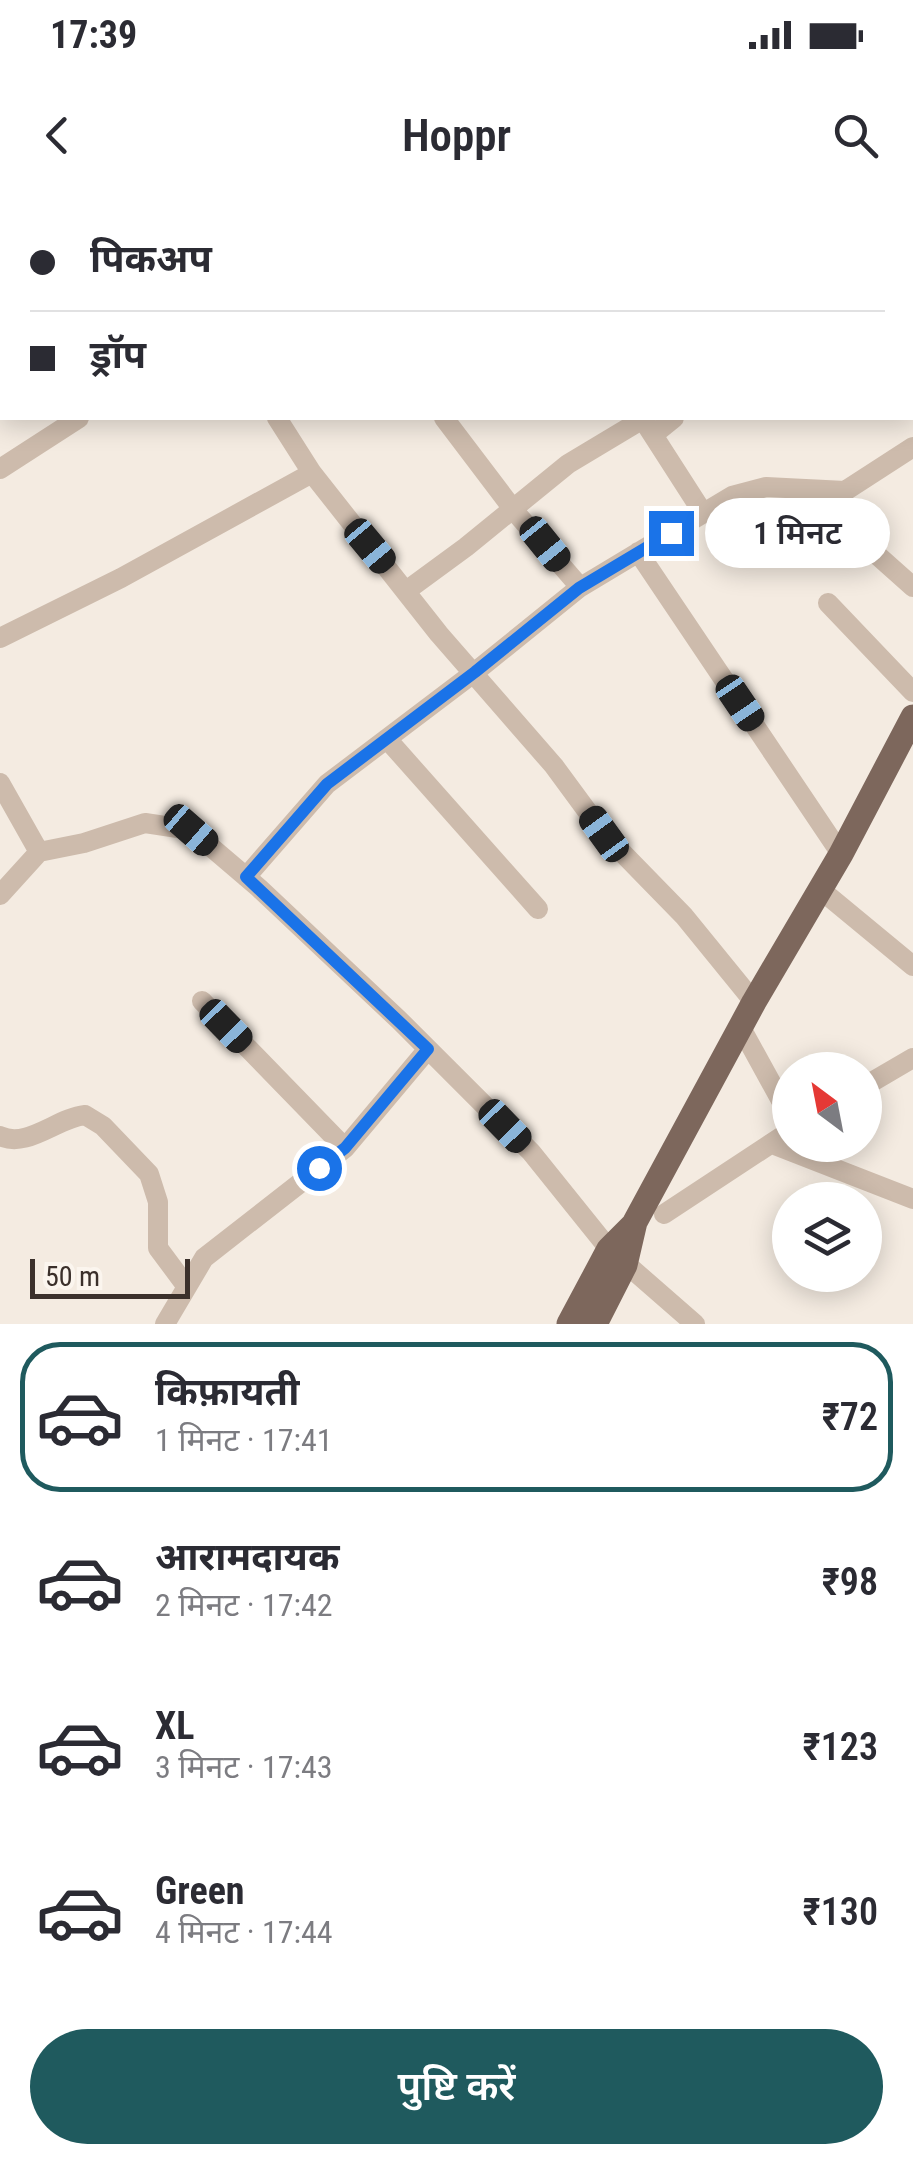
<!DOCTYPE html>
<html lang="hi">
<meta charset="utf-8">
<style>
:root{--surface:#fff;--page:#f7f7f7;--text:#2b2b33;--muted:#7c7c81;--line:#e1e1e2;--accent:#1f5a5e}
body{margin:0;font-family:"Roboto Condensed","Noto Sans Devanagari",sans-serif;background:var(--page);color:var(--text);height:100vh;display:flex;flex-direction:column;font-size:38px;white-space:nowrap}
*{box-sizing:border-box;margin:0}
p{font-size:32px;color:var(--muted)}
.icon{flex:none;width:55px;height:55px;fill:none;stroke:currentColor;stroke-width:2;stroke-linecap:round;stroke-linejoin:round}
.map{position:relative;height:1124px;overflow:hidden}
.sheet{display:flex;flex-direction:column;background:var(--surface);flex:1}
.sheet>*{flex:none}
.banner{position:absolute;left:0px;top:0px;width:915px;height:220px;box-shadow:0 5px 25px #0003;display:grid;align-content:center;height:220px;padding:0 30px;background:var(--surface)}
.needle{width:65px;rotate:328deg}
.tools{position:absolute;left:772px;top:852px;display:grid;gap:20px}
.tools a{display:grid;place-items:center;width:110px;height:110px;border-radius:50%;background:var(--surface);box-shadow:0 5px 25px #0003;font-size:50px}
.scale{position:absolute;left:30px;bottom:25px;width:160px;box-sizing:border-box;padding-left:10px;border:5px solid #3b302b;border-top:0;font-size:28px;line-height:35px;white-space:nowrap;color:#3b302b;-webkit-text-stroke:8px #fbf5ee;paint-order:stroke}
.end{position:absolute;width:45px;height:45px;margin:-22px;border:12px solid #1a73e8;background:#fff;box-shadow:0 0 0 5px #fff}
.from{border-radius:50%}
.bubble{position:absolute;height:70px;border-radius:35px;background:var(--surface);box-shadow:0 5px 25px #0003;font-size:32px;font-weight:600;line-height:70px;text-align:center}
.car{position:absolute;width:30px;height:60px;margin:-30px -15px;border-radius:12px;box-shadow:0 0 8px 2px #0007;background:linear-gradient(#222 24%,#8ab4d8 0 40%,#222 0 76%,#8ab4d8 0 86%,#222 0)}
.banner b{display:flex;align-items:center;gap:35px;height:95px;font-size:38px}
.banner b+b{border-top:2px solid var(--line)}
.banner i{width:25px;height:25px;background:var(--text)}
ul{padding:18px 0 0;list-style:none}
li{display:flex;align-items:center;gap:30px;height:150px;margin:0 20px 15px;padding:0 10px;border:5px solid transparent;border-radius:40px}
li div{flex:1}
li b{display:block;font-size:38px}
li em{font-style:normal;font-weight:600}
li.current{border-color:var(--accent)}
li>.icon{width:90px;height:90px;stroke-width:1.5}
.action{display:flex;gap:20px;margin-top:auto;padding:20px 30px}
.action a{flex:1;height:115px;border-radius:60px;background:var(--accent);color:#fff;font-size:40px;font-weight:600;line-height:115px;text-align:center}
.status{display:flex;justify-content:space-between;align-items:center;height:70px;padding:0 50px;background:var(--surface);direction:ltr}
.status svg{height:28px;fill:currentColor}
header{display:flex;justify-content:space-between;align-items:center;height:130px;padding:0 30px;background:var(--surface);font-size:45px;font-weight:600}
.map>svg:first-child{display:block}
</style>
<div class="status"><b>17:39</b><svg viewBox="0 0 49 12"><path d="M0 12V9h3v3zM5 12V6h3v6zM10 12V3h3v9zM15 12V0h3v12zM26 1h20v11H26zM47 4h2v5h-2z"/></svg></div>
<header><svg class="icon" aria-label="back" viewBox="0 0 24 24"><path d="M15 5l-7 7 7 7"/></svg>Hoppr<svg class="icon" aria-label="search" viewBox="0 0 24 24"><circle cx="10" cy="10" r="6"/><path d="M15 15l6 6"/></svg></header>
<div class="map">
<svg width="913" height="1124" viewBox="0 0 913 1124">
<rect width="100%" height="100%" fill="#f4ebe1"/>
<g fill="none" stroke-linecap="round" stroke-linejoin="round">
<path stroke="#cdbbac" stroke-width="20" d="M230 0 232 2
M16 2 18 0
M436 2 439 0
M737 2 741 0
M912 38H913
M277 218 312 273 439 434 554 566 604 634 684 716 754 802
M444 218 516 313 580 387
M642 218 703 313
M653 235 674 218
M0 269 79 218
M803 289 913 387
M638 352 841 654
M406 391 466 347 568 264 643 219
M828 403 913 492
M0 438 121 378 312 273
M387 539 538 709
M0 583 39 652 0 695
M39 652 84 643 145 623 191 630 259 688 399 820 531 952 609 1049 695 1124
M246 677 327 584 475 472 579 388 732 296 766 287 845 291 913 247
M821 690 913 766
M202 801 345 948
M740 826 790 917
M865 886 913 858
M0 936C27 949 57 918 85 915L103 926 149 974 158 1002V1048L187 1087
M772 944 913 999
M664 1014 790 931
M165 1124 204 1058 345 948 428 849"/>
<path stroke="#7d675c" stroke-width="25" d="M569 1124 609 1049 634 1024
M595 1124 625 1065 635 1022 754 802 841 654 913 517"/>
</g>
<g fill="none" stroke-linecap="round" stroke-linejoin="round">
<path stroke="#1a73e8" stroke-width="12" d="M319 968 345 948 428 849 246 677 327 584 475 472 579 388 671 333"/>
</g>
</svg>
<div class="tools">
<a><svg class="needle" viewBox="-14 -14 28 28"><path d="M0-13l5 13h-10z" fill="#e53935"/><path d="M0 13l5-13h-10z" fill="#7c7c81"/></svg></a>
<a><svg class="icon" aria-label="layers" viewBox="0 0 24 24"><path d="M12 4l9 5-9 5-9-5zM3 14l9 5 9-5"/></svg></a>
</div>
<div class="scale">50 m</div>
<i class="end from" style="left:319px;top:968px"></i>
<i class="end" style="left:671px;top:333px"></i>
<div class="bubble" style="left:705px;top:298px;width:185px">1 मिनट</div>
<i class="car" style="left:545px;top:344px;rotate:141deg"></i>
<i class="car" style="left:370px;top:346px;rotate:140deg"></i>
<i class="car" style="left:740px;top:503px;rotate:146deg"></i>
<i class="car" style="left:191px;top:630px;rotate:131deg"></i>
<i class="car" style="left:604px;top:634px;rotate:324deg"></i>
<i class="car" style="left:226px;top:826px;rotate:136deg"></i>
<i class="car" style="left:505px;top:926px;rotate:136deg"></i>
<div class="banner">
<b><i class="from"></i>पिकअप</b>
<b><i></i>ड्रॉप</b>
</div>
</div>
<section class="sheet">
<ul>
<li class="current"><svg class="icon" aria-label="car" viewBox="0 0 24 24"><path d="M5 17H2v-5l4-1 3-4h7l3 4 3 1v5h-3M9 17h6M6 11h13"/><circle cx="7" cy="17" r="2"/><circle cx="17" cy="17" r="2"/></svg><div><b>किफ़ायती</b><p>1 मिनट · 17:41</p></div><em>₹72</em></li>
<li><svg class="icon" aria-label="car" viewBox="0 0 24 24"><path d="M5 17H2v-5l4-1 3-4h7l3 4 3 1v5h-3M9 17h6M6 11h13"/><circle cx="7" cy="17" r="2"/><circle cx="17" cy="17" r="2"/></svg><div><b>आरामदायक</b><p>2 मिनट · 17:42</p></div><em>₹98</em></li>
<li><svg class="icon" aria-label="car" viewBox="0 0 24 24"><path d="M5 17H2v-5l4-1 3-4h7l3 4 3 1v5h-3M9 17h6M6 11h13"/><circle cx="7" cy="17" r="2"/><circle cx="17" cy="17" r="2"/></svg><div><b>XL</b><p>3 मिनट · 17:43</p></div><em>₹123</em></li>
<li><svg class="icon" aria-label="car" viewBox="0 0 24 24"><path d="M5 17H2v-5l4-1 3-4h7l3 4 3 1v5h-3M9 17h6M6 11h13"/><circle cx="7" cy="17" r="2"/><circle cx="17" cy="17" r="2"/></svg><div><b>Green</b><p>4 मिनट · 17:44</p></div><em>₹130</em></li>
</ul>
<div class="action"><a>पुष्टि करें</a></div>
</section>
